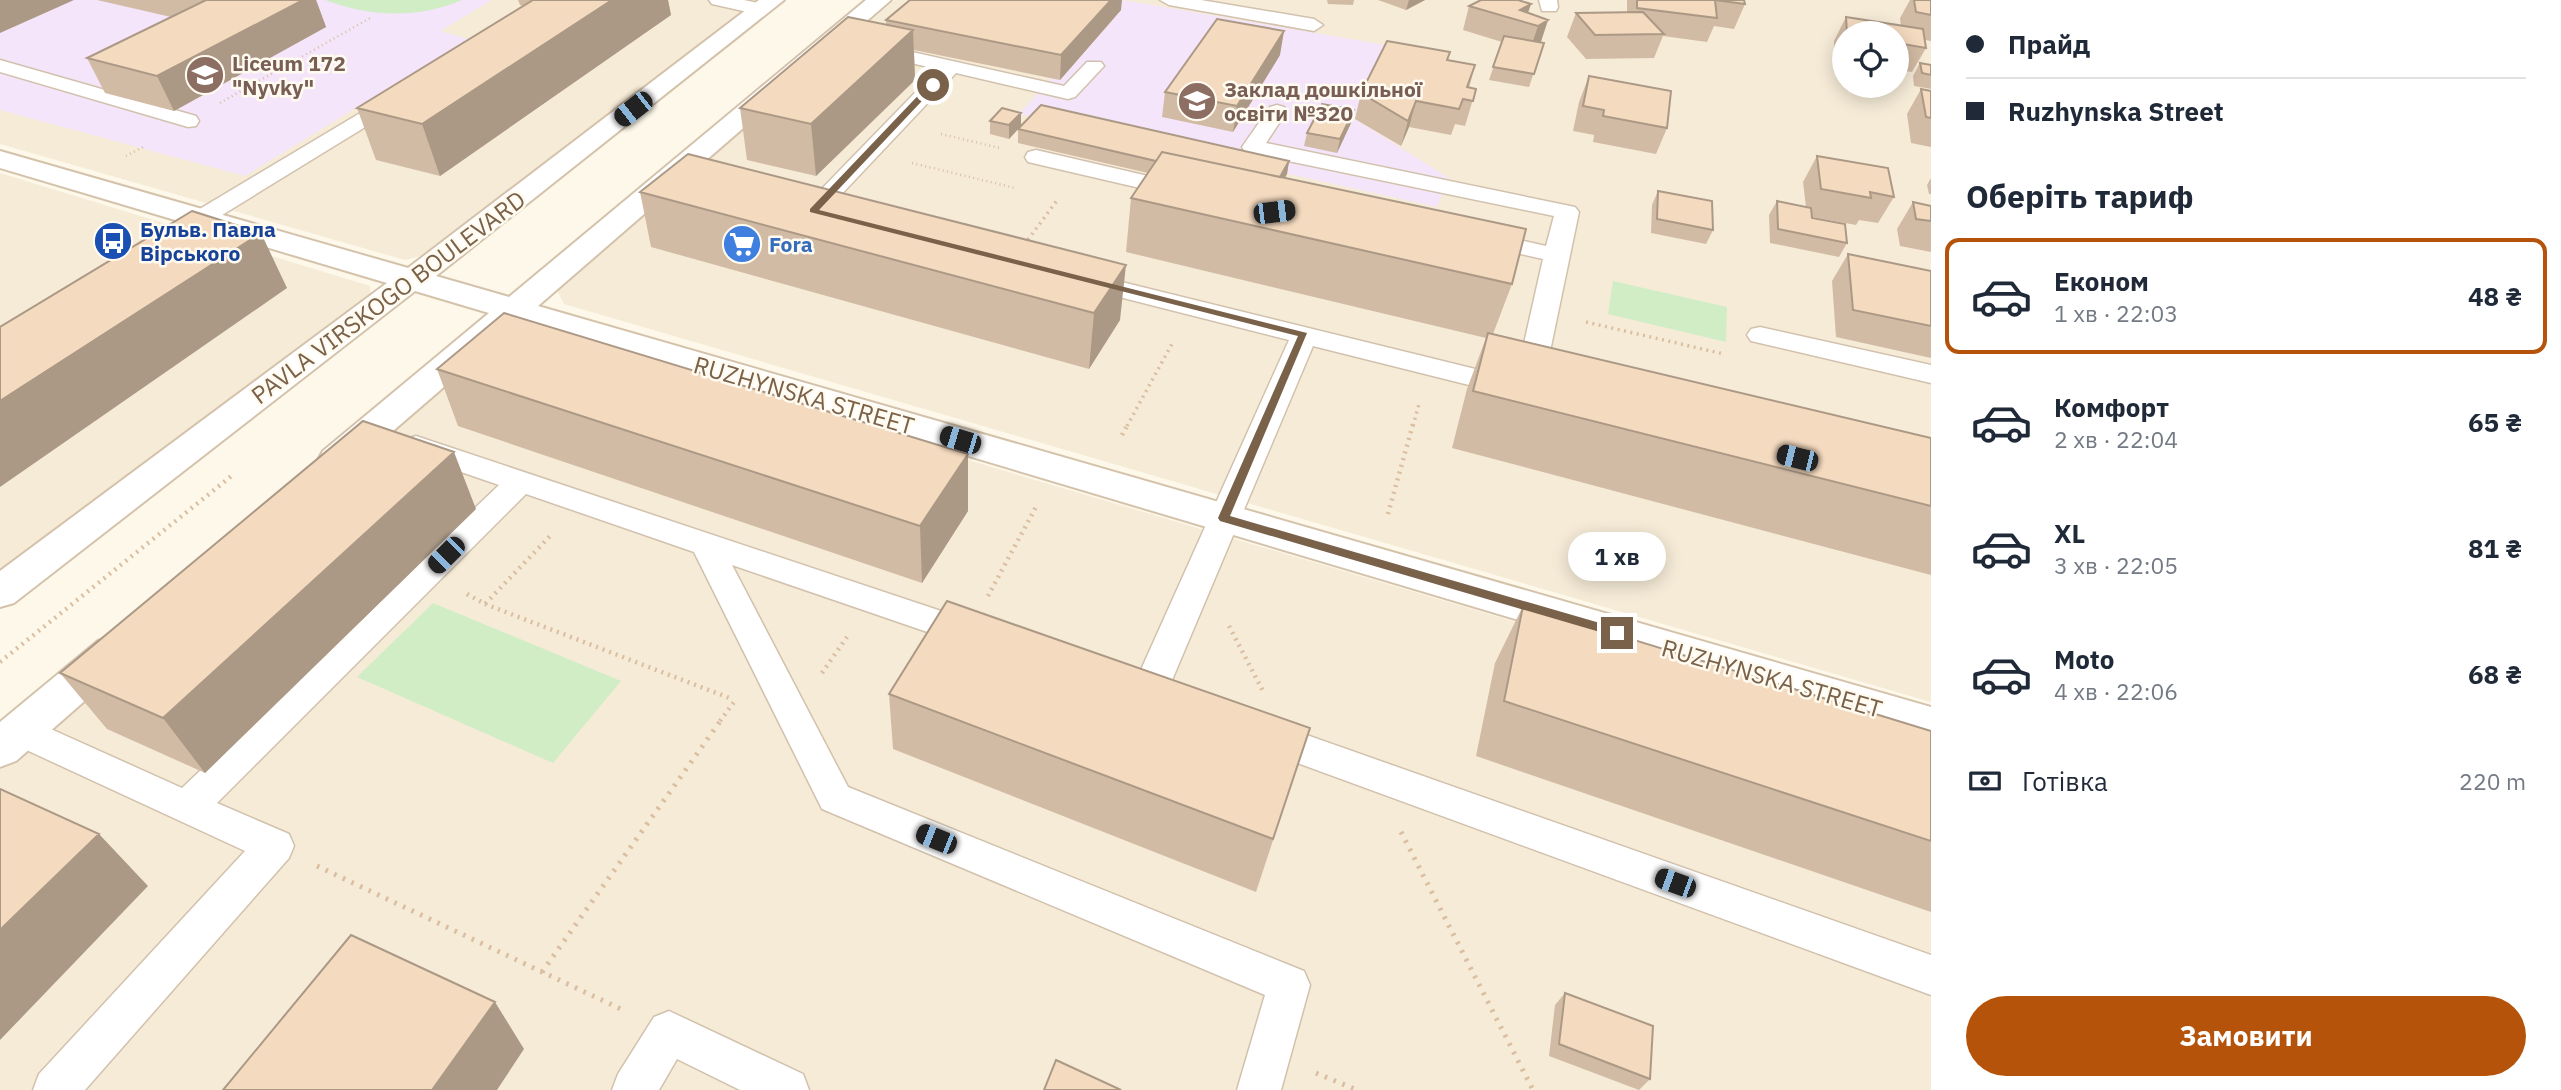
<!DOCTYPE html>
<html lang="uk">
<meta charset="utf-8">
<style>
:root{--surface:#fff;--page:#f6f6f7;--text:#1f2937;--muted:#747a83;--line:#e0e1e3;--accent:#b45309}
body{margin:0;font-family:"IBM Plex Sans",sans-serif;background:var(--page);color:var(--text);height:100vh;display:flex;flex-direction:column;font-size:26px;white-space:nowrap}
*{box-sizing:border-box;margin:0}
p{font-size:23px;color:var(--muted)}
.icon{flex:none;width:38px;height:38px;fill:none;stroke:currentColor;stroke-width:2;stroke-linecap:round;stroke-linejoin:round}
.map{position:relative;flex:1;overflow:hidden}
.sheet{display:flex;flex-direction:column;background:var(--surface);width:630px}
.sheet>*{flex:none}
.guide{display:grid;align-content:center;height:154px;padding:0 35px;background:var(--surface)}
.controls{position:absolute;left:1832px;top:21px;display:grid;gap:14px}
.controls a{display:grid;place-items:center;width:77px;height:77px;border-radius:50%;background:var(--surface);box-shadow:0 4px 18px #0003;font-size:35px}
.end{position:absolute;width:32px;height:32px;margin:-16px;border:9px solid #7a614a;background:#fff;box-shadow:0 0 0 4px #fff}
.from{border-radius:50%}
.bubble{position:absolute;height:49px;border-radius:24px;background:var(--surface);box-shadow:0 4px 18px #0003;font-size:23px;font-weight:700;line-height:49px;text-align:center}
.car{position:absolute;width:21px;height:42px;margin:-21px -10px;border-radius:9px;box-shadow:0 0 5px 2px #0007;background:linear-gradient(#222 24%,#8ab4d8 0 40%,#222 0 76%,#8ab4d8 0 86%,#222 0)}
.guide b{display:flex;align-items:center;gap:24px;height:66px;font-size:26px}
.guide b+b{border-top:2px solid var(--line)}
.guide i{width:18px;height:18px;background:var(--text)}
ul{padding:0;list-style:none}
li{display:flex;align-items:center;gap:21px;height:116px;margin:0 14px 10px;padding:0 21px;border:4px solid transparent;border-radius:14px}
li div{flex:1}
li b{display:block;font-size:26px}
li em{font-style:normal;font-weight:700}
li.active{border-color:var(--accent)}
li>.icon{width:63px;height:63px;stroke-width:1.5}
h2{padding:0 35px;font-size:32px;line-height:84px}
.pay{display:flex;align-items:center;gap:18px;height:77px;padding:0 35px;font-size:26px}
.pay p{margin-inline-start:auto}
.action{display:flex;gap:14px;margin-top:auto;padding:14px 35px}
.action a{flex:1;height:80px;border-radius:42px;background:var(--accent);color:#fff;font-size:28px;font-weight:700;line-height:80px;text-align:center}
main{display:flex;flex:1;min-height:0}
.map>svg:first-child{display:block}
</style>
<main>
<div class="map">
<svg width="1931" height="1090" viewBox="0 0 1931 1090">
<rect width="100%" height="100%" fill="#fdf8e9"/>
<path fill="#f6ebd7" fill-rule="evenodd" d="M0 0H760L421 256 405 260 0 144Z
M895 0H1931V702L564 304 557 290ZM1844 33H1897V86H1844Z
M0 173 370 286 371 299 0 572Z
M529 330 1931 745V1090H0V769L506 333Z"/>
<path fill="#f5e5fa" d="M0 0H492L440 31 468 39 245 176 0 110Z
M1123 0 1391 46 1355 119 1449 178 1437 207 1019 114Z"/>
<path fill="#d1edc6" d="M325 0H462C418 19 369 17 325 0Z
M1613 281 1727 307 1726 342 1608 314Z
M433 603 621 681 553 763 357 677Z"/>
<g fill="none" stroke-linecap="round" stroke-linejoin="round">
<g stroke="#d1c1ad" stroke-width="3">
<path id="lane" d="M709 0H744L768 5 770 9 761 15 712 4Z
M1160 0H1201L1314 19 1323 25 1314 31 1169 5Z
M1539 0H1557L1558 7 1556 11H1542Z
M872 43 1064 86 1087 62H1101L1104 66 1075 97 1068 99 956 73 821 216 813 218 790 212 786 207 790 202 798 200 808 203 938 69 865 53 862 49Z
M0 60 196 116 199 121 196 126 188 127 0 72Z
M399 92 406 94 409 98 406 102 209 223H193L189 218 193 213 392 94Z
M1277 105 1284 107 1287 111 1266 143 1575 207 1579 212 1543 385 1539 391 1513 396 1313 346 1167 692 1161 702 1149 706 1137 702 1131 692 1289 340 1072 285 1068 280 1072 275 1081 272 1516 379 1543 259 1471 243 1468 238 1471 233 1480 231 1546 246 1554 216 1245 152 1242 147 1270 107Z
M1036 150 1191 186 1194 191 1191 196 1183 198 1028 162 1025 157 1028 152Z
M1760 327 1931 365V383L1751 341 1747 335 1751 329Z
M416 436 986 626 991 635 986 644 974 648 732 565 848 787 1304 971 1310 985 1281 1090H1237L1265 995 822 809 694 552 526 494 217 803 289 834 294 846 289 858 85 1090H33L39 1074 245 851 7 741 2 731 7 721 20 716 33 721 182 788 499 485 406 453 401 446 406 439Z
M1264 720 1931 955V995L1251 746 1246 735 1251 724Z
M669 1011 803 1074 809 1090H740L677 1059 659 1090H612L618 1074 654 1017Z"/>
</g>
<g stroke="#d4c2ab" stroke-width="4">
<path id="secondary" d="M759 0H784L436 276 509 297 866 0H891L538 306 1931 707V743L519 322 349 469 336 472 323 469 318 460 323 451 489 313 415 291 14 603 0 607V571L387 283 0 168V151L408 268Z
M113 636 128 641 134 652 128 663 16 761 0 767V722L98 641Z"/>
</g>
<path stroke="#dabea1" stroke-width="2.5" stroke-dasharray="1 3.5" stroke-linecap="butt" d="M220 103 372 17
M941 134 1000 148
M126 156 143 147
M912 163 1015 188"/>
<path stroke="#dabea1" stroke-width="3.5" stroke-dasharray="2 4.5" stroke-linecap="butt" d="M1024 245 1058 199
M1586 322 1724 354
M1127 426 1173 342
M1413 426 1419 404"/>
<path stroke="#dabea1" stroke-width="4.5" stroke-dasharray="2 5" stroke-linecap="butt" d="M1122 435 1128 424
M1388 514 1413 424
M467 594 485 604 552 534
M988 596 1037 505
M485 604 732 699
M1229 626 1264 693
M0 662 234 474
M822 673 847 637
M720 721 734 702"/>
<path stroke="#dabea1" stroke-width="5" stroke-dasharray="2.5 7" stroke-linecap="butt" d="M1401 832 1533 1090
M317 866 623 1010
M542 972 721 720
M1316 1073 1357 1090"/>
<use href="#lane" fill="#fff" fill-rule="evenodd"/>
<use href="#secondary" fill="#fff" fill-rule="evenodd"/>
</g>
<path fill="#d2bba4" d="M97 0H316L326 27 174 111 105 93 87 58 171 17Z
M518 0H668L671 15 440 176 376 160 357 108 524 6 520 5Z
M1327 0H1354L1353 5 1328 4Z
M1378 0H1425L1406 10Z
M1627 0H1744L1745 4 1734 29 1714 26 1707 42 1663 36 1654 58 1586 59 1567 37 1576 13 1627 12Z
M1910 0H1931V41L1925 40 1926 48 1912 72 1897 70V33H1844V61L1834 59V41L1846 17 1901 26 1900 18Z
M1469 6 1528 13 1548 20 1541 42 1544 43 1529 87 1489 80 1502 42 1463 30Z
M1121 10 1060 80 914 50 915 80 816 176 747 160 740 108 886 25V20Z
M1280 55 1233 132 1162 117 1165 92Z
M1448 60 1475 65 1469 88 1476 89 1465 126 1455 124 1451 135 1409 127 1401 146 1355 119 1361 93Z
M1920 63 1931 65V89L1914 86 1913 76Z
M1589 76 1667 128 1656 154 1593 142 1594 135 1573 131 1579 102Z
M1921 89 1931 91V147L1911 143 1907 114Z
M1354 110 1351 123 1337 153 1304 146 1307 133Z
M1021 113V126L1009 139 990 134V121Z
M1018 129 1289 161 1287 174 1285 178 1512 284 1493 334 1931 438V575L1452 448 1467 389 1486 338 1126 252 1131 198 1148 173 1018 143Z
M1817 156 1894 197 1878 223 1859 220 1856 225 1812 217V218L1847 243 1839 257 1770 243 1769 215 1777 201 1806 207 1803 182Z
M1931 178V194H1929L1927 185Z
M1658 191 1713 230 1706 244 1651 233 1652 205Z
M640 192 1120 320 1089 369 651 247Z
M1913 202 1931 206V252L1900 246 1897 229Z
M1848 254 1931 271V358L1836 337 1832 281Z
M437 369 968 511 922 583 458 426Z
M476 509 205 773 107 729 60 673Z
M1523 606 1931 731V912L1476 756 1495 663Z
M889 694 1310 728 1256 892 893 749Z
M1565 993 1650 1079 1639 1090 1549 1056 1555 1005Z"/>
<path fill="#ab9986" d="M0 0H74L0 33Z
M303 0H316L326 27 174 111 157 76Z
M612 0H668L671 15 440 176 422 124Z
M1111 0H1122L1121 10 1060 80 1061 55Z
M1409 0H1425L1406 10Z
M1531 4 1525 22 1520 10Z
M1548 20 1540 44 1530 50 1538 26Z
M913 30 915 80 816 176 811 124Z
M1284 31 1280 55 1233 132 1237 106Z
M1416 101 1409 127 1401 146 1408 121Z
M1354 110 1351 123 1337 153 1340 139Z
M1021 113V126L1009 139V125Z
M1289 161 1287 174 1270 202 1273 188Z
M261 233 287 288 0 487V401Z
M1126 265 1120 320 1089 369 1094 313Z
M454 452 476 509 205 773 163 718Z
M968 454V511L922 583 920 526Z
M99 834 148 886 0 1040V930Z
M495 1002 524 1049 497 1090H432Z"/>
<path fill="#f4dabf" stroke="#ab9986" stroke-width="2" d="M206 0H303L157 76 87 58Z
M533 0H612L422 124 357 108Z
M910 0H1111L1061 55 886 20Z
M1481 0H1518L1531 4 1520 10 1548 20 1538 26 1469 6Z
M1637 0H1744L1745 4 1715 0 1717 18 1637 8Z
M1914 0H1931V15L1916 12Z
M1643 12 1664 34 1595 35 1576 13Z
M848 17 913 30 811 124 740 108Z
M1846 17 1923 29 1926 48 1897 43V33H1847Z
M1217 19 1284 31 1237 106 1165 92Z
M1504 36 1544 43 1534 74 1493 67Z
M1387 41 1450 52 1447 60 1475 65 1467 87 1476 89 1473 101 1463 99 1459 109 1416 101 1408 121 1361 93Z
M1920 63 1931 65V75L1922 73Z
M1589 76 1671 91 1667 128 1603 116 1604 110 1583 106Z
M1921 89 1931 91V118L1926 117Z
M1322 104 1354 110 1340 139 1307 133Z
M1041 105 1289 161 1280 177 1162 152 1156 161 1018 129Z
M1002 108 1021 113 1009 125 990 121Z
M1162 152 1526 229 1512 284 1131 198Z
M688 154 1126 265 1094 313 640 192Z
M1817 156 1888 168 1894 197 1870 192 1871 198 1821 189Z
M1658 191 1712 201 1713 230 1657 219Z
M1777 201 1811 208 1812 218 1845 224 1847 243 1778 229Z
M1913 202 1931 206V221L1916 219Z
M192 211 261 233 0 401V327Z
M1848 254 1931 271V326L1853 310Z
M504 313 968 454 920 526 437 369Z
M1488 333 1931 438V506L1473 391Z
M363 421 454 452 163 718 60 673Z
M947 601 1310 728 1273 839 889 694Z
M1523 606 1931 731V841L1504 701Z
M0 789 99 834 0 930Z
M351 935 495 1002 432 1090H223Z
M1565 993 1653 1026 1650 1079 1559 1044Z
M1056 1060 1121 1090H1044Z"/>
<path fill="#7a614a" d="M930 83 937 85 819 210 1307 333 1230 516 1617 628 1621 630V636L1617 637 1220 521 1218 518 1298 336 810 212V209Z"/>
<defs>
<g id="school-disc" transform="scale(2.0125)"><circle r="9.5" fill="#8d6e63" stroke="#fffbf0"/><path d="M0-5L7-2L0 1L-7-2ZM-4 1L0 2.5L4 1V4Q0 6-4 4Z" fill="#fff"/></g>
<g id="bus-disc" transform="scale(2.0125)"><circle r="9.5" fill="#1a4fb4" stroke="#fffbf0"/><path d="M-5-6H5V4H4V6H2V4H-2V6H-4V4H-5ZM-3.5-4V0h7V-4ZM-3.5 1.2v1.5H-2V1.2ZM2 1.2v1.5H3.5V1.2Z" fill="#fff"/></g>
<g id="supermarket-disc" transform="scale(2.0125)"><circle r="9.5" fill="#3f7fe0" stroke="#fffbf0"/><path d="M-6-5.5h2.5l.6 2H6L4.5 2H-2.5L-4.4-4H-6ZM-1.5 3.2a1.3 1.3 0 1 0 .1 0ZM3 3.2a1.3 1.3 0 1 0 .1 0Z" fill="#fff"/></g>
</defs>
<g fill-rule="evenodd">
<use href="#school-disc" x="205" y="75"/>
<use href="#school-disc" x="1197" y="101"/>
<use href="#bus-disc" x="113" y="241"/>
<use href="#supermarket-disc" x="742" y="244"/>
</g>
<g text-anchor="middle" dominant-baseline="central" stroke-width="5" stroke-linejoin="round" paint-order="stroke">
<g font-size="21" font-weight="bold" fill="#785e54" stroke="#fffbf0" text-anchor="start">
<text x="232" y="63">Liceum 172<tspan x="232" dy="24">"Nyvky"</tspan></text>
<text x="1224" y="89">Заклад дошкільної<tspan x="1224" dy="24">освіти №320</tspan></text>
</g>
<g font-size="21" font-weight="bold" fill="#164399" stroke="#fffbf0" text-anchor="start">
<text x="140" y="229">Бульв. Павла<tspan x="140" dy="24">Вірського</tspan></text>
</g>
<g font-size="21" font-weight="bold" fill="#366cbe" stroke="#fffbf0" text-anchor="start">
<text x="769" y="244">Fora</text>
</g>
<g font-size="24" fill="#7a614a" stroke="#fffbf0">
<text transform="translate(388 297) rotate(-37)">PAVLA VIRSKOGO BOULEVARD</text>
<text transform="translate(804 395) rotate(16)">RUZHYNSKA STREET</text>
<text transform="translate(1772 678) rotate(16)">RUZHYNSKA STREET</text>
</g>
</g>
</svg>
<div class="controls">
<a><svg class="icon" aria-label="locate" viewBox="0 0 24 24"><circle cx="12" cy="12" r="6"/><path d="M12 2v4M12 18v4M2 12h4M18 12h4"/></svg></a>
</div>
<i class="end from" style="left:933px;top:85px"></i>
<i class="end" style="left:1617px;top:633px"></i>
<div class="bubble" style="left:1568px;top:532px;width:98px">1 хв</div>
<i class="car" style="left:633px;top:109px;rotate:232deg"></i>
<i class="car" style="left:1274px;top:212px;rotate:83deg"></i>
<i class="car" style="left:960px;top:440px;rotate:287deg"></i>
<i class="car" style="left:1797px;top:458px;rotate:284deg"></i>
<i class="car" style="left:446px;top:555px;rotate:225deg"></i>
<i class="car" style="left:936px;top:839px;rotate:292deg"></i>
<i class="car" style="left:1675px;top:883px;rotate:290deg"></i>
</div>
<section class="sheet">
<div class="guide">
<b><i class="from"></i>Прайд</b>
<b><i></i>Ruzhynska Street</b>
</div>
<h2>Оберіть тариф</h2>
<ul>
<li class="active"><svg class="icon" aria-label="car" viewBox="0 0 24 24"><path d="M5 17H2v-5l4-1 3-4h7l3 4 3 1v5h-3M9 17h6M6 11h13"/><circle cx="7" cy="17" r="2"/><circle cx="17" cy="17" r="2"/></svg><div><b>Економ</b><p>1 хв · 22:03</p></div><em>48 ₴</em></li>
<li><svg class="icon" aria-label="car" viewBox="0 0 24 24"><path d="M5 17H2v-5l4-1 3-4h7l3 4 3 1v5h-3M9 17h6M6 11h13"/><circle cx="7" cy="17" r="2"/><circle cx="17" cy="17" r="2"/></svg><div><b>Комфорт</b><p>2 хв · 22:04</p></div><em>65 ₴</em></li>
<li><svg class="icon" aria-label="car" viewBox="0 0 24 24"><path d="M5 17H2v-5l4-1 3-4h7l3 4 3 1v5h-3M9 17h6M6 11h13"/><circle cx="7" cy="17" r="2"/><circle cx="17" cy="17" r="2"/></svg><div><b>XL</b><p>3 хв · 22:05</p></div><em>81 ₴</em></li>
<li><svg class="icon" aria-label="car" viewBox="0 0 24 24"><path d="M5 17H2v-5l4-1 3-4h7l3 4 3 1v5h-3M9 17h6M6 11h13"/><circle cx="7" cy="17" r="2"/><circle cx="17" cy="17" r="2"/></svg><div><b>Moto</b><p>4 хв · 22:06</p></div><em>68 ₴</em></li>
</ul>
<div class="pay"><svg class="icon" aria-label="cash" viewBox="0 0 24 24"><path d="M3 7h18v10H3z"/><circle cx="12" cy="12" r="2"/></svg>Готівка<p>220 m</p></div>
<div class="action"><a>Замовити</a></div>
</section>
</main>
